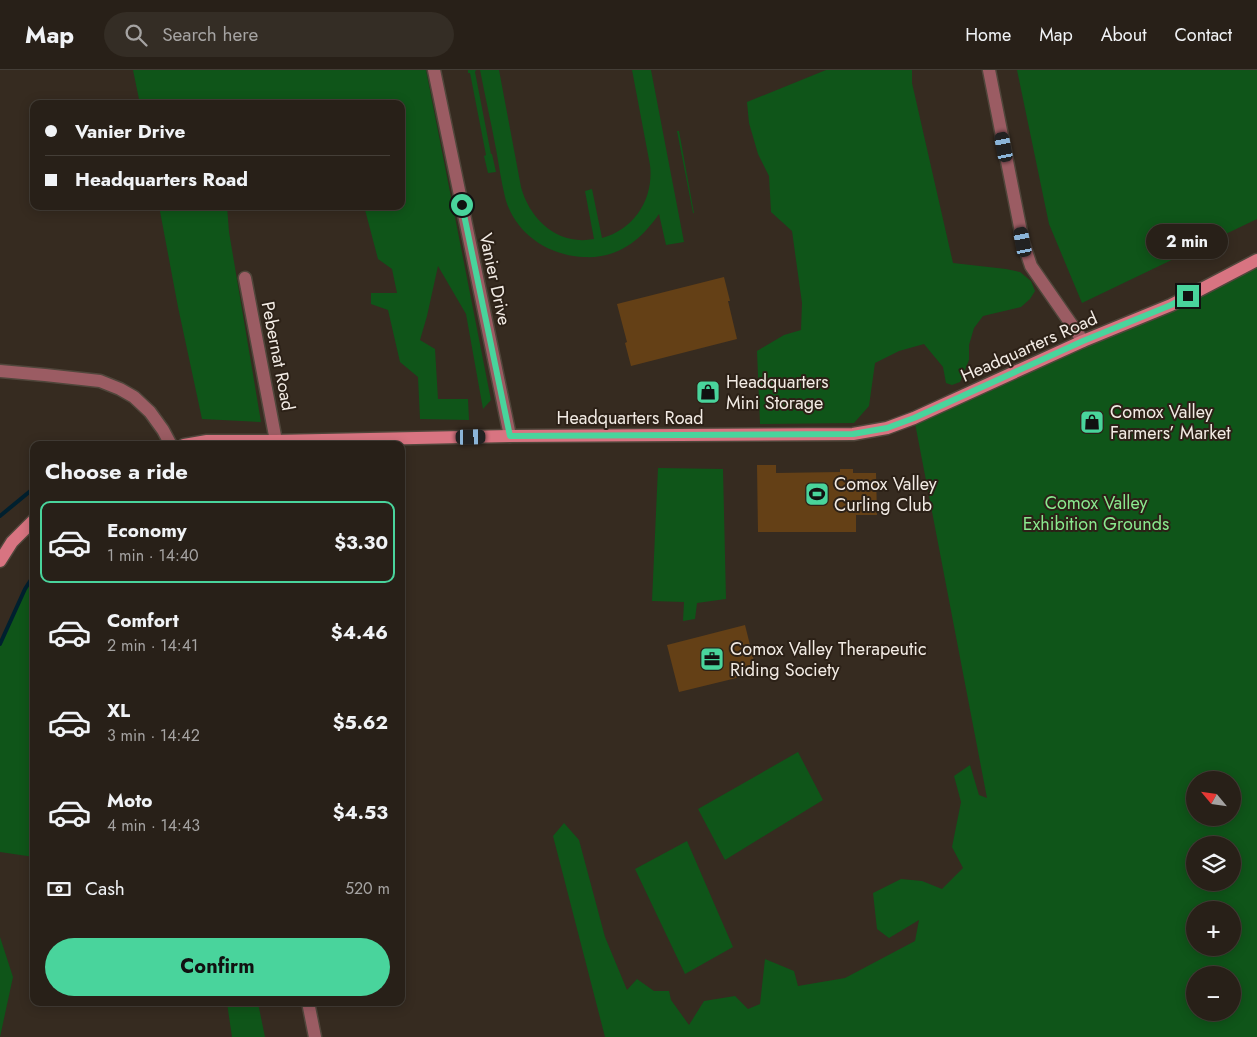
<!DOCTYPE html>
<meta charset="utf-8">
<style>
:root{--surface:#282018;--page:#342d25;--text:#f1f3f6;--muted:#a5a3a2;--line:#443e37;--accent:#49d49c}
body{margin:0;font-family:Jost,sans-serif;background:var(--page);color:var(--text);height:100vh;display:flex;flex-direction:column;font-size:19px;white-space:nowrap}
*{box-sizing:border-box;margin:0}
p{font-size:16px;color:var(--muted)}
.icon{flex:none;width:28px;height:28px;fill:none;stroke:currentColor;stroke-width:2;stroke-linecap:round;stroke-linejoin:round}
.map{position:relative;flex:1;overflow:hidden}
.panel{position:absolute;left:30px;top:371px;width:375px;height:565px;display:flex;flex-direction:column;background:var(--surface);border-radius:10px;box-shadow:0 2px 12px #0003,0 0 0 1px var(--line)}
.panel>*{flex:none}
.hud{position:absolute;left:30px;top:30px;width:375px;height:110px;border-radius:10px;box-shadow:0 2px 12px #0003,0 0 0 1px var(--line);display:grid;align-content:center;height:110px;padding:0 15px;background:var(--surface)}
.needle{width:32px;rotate:299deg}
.fabs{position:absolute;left:1186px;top:701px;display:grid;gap:10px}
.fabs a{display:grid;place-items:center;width:55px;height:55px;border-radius:50%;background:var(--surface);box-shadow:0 2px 12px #0003,0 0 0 1px var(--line);font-size:25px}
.end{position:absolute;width:22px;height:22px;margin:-11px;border:6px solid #49d49c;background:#111;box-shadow:0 0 0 2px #111}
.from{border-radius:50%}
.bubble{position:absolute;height:35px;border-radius:18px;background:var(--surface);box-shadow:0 2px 12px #0003,0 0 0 1px var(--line);font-size:16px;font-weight:700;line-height:35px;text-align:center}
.car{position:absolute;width:15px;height:30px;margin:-15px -8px;border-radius:6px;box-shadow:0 0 4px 1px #0007;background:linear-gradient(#222 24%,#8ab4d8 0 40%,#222 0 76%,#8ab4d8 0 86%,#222 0)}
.hud b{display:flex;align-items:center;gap:18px;height:48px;font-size:19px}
.hud b+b{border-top:1px solid var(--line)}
.hud i{width:12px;height:12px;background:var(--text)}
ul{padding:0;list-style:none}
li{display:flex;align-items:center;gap:15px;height:82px;margin:0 10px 8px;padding:0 5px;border:2px solid transparent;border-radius:10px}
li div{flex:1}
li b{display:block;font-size:19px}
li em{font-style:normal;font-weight:700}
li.on{border-color:var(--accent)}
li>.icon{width:45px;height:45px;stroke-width:1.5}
h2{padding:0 15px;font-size:22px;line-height:60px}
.pay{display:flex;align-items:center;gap:12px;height:55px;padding:0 15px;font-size:19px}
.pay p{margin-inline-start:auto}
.button{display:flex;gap:10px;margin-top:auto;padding:10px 15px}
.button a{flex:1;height:58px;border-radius:30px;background:var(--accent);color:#111;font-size:20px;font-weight:700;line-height:58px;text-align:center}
header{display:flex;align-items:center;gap:30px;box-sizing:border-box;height:70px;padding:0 25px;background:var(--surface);border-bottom:1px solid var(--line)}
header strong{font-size:24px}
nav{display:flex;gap:28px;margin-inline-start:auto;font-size:18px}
.search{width:350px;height:45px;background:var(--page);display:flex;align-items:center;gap:12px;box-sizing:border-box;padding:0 18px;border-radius:28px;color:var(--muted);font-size:19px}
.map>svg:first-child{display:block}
</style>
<header>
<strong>Map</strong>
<div class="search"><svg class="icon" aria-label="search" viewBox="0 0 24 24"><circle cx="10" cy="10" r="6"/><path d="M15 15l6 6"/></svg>Search here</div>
<nav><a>Home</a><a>Map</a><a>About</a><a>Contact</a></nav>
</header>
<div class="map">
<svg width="1257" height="967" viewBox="0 0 1257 967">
<rect width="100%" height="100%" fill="#362b20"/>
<path fill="#0f5519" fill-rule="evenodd" d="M133 0H426L491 330 483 339 466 244 438 196 427 246 420 270 435 279 438 329H468L469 350 420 349 418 307 400 292 388 240 371 234V223H397L392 199 378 189 364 136H401V34H140Z
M468 0H476L475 2 491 84H492L496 102 488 103 484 86 486 85 470 3H468Z
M480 0H499L521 117C530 150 558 176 594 169L585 121 592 119 602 168C635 159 654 128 650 95L632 0H651L684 172 666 175 659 144C641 170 618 189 584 187 548 186 514 163 505 127 501 111 499 95 496 79 491 52 485 26 480 0Z
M826 0H912V13L953 193 1006 199 1020 202 1031 211 1035 221 1030 229 1021 237 983 246 974 258 969 275V290L960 312 952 315 946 313 943 297 924 274 899 281 875 293 869 336 854 353 760 354 757 281 784 265 801 260 802 233 792 161 771 142 769 106 758 84 749 53 747 32Z
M1017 0H1257V149L1082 233 1049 154Z
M677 61H679L694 143H693Z
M159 136H227L229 162 261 352 202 349 178 237Z
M1257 190V967H605L553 766 564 753 579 770 605 867 627 920 637 909 654 921H669L671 930 689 955 704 931 735 926 748 939 760 934 765 889 794 901 798 916 845 908 915 871 919 850 889 868 877 859 873 823 901 809 922 811 942 819 963 798 952 777 961 732 954 706 970 695 979 725 987 728 914 348ZM1195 710H1232V748H1195ZM1195 775H1232V812H1195ZM1195 840H1232V878H1195ZM1195 905H1232V942H1195Z
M658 398 723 399 726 529 697 533 695 549 683 551 684 532 652 531Z
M34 505V787L0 782V574L25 519Z
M798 682 823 730 725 790 698 739Z
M687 771 733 877 685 904 635 799Z
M0 867 13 907 0 967Z
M227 933H258L265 967H232Z"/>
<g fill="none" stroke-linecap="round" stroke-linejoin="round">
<path stroke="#00202f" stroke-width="4" d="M105 375 112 372
M0 446 34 418
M0 574 25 519 34 505"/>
</g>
<path fill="#644016" d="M724 207 730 231H728L737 269 631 296 625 273 627 272 617 234Z
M757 395H776V403L840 402V399H853V403H876L877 445H856V462H758Z
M745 555 757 603 679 622 667 575Z"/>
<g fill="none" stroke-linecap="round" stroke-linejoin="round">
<g stroke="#50463b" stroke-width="15">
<path id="minor" d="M989 0 1023 172 1031 196 1083 271
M245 208 276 371
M308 932 315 967"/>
</g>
<g stroke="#50463b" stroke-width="15">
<path id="tertiary" d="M434 0 510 366
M0 301 45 305 100 311 120 319 134 327 150 342 163 360 171 375"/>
</g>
<g stroke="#50463b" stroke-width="15">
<path id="secondary" d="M184 375 207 371H276L510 366 853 364 887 358 914 348 1083 271 1171 235 1257 190
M0 491 12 472 34 450"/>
</g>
<use href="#minor" stroke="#9b5c63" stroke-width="12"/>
<use href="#tertiary" stroke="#9b5c63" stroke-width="12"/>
<use href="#secondary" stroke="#d87481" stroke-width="12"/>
</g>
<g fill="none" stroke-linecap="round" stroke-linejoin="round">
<path stroke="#49d49c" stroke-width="6" d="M462 135 510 366 853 364 887 358 914 348 1083 271 1171 235 1188 226"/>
</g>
<defs>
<g id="shop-square" transform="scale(1.25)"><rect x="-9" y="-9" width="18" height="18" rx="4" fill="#49d49c" stroke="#2c2117"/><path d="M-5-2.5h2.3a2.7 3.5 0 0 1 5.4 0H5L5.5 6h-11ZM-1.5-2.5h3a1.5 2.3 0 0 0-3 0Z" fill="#111"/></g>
<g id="stadium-square" transform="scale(1.25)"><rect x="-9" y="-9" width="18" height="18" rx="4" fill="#49d49c" stroke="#2c2117"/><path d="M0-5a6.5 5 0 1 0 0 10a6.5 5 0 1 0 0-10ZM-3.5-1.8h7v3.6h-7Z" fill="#111"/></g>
<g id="office-square" transform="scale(1.25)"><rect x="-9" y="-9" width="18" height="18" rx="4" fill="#49d49c" stroke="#2c2117"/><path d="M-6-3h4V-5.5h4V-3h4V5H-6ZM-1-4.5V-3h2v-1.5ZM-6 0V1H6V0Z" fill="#111"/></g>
</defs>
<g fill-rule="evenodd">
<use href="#shop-square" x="708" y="322"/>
<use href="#shop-square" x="1092" y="352"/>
<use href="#stadium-square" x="817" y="424"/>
<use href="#office-square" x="712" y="589"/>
</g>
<g text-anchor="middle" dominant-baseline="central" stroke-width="4" stroke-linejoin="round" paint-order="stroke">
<g font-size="18" fill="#f2ebe4" stroke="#2c2117">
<text transform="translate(495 209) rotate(78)">Vanier Drive</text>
<text transform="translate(1029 277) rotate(-24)">Headquarters Road</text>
<text transform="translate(278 286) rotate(79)">Pebernat Road</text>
<text x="630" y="348">Headquarters Road</text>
</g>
<g font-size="18" fill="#f2ebe4" stroke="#2c2117" text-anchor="start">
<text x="726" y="312">Headquarters<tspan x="726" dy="21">Mini Storage</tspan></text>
<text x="1110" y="342">Comox Valley<tspan x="1110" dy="21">Farmers’ Market</tspan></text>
<text x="834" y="414">Comox Valley<tspan x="834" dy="21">Curling Club</tspan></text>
<text x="730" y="579">Comox Valley Therapeutic<tspan x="730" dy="21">Riding Society</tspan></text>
</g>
<g font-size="18" fill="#8ae98e" stroke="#2c2117">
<text x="1096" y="433">Comox Valley<tspan x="1096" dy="21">Exhibition Grounds</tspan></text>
</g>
</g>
</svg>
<div class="fabs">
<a><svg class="needle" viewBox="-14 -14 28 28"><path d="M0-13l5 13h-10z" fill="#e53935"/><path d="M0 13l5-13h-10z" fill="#a5a3a2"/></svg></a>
<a><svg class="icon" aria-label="layers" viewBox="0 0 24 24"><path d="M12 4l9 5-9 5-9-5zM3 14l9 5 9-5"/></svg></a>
<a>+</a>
<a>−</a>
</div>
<i class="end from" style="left:462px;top:135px"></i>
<i class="end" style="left:1188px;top:226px"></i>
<div class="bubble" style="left:1146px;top:154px;width:82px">2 min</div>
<i class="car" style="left:1004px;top:77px;rotate:349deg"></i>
<i class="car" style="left:1023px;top:172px;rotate:349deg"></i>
<i class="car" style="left:471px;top:367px;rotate:89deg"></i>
<div class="hud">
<b><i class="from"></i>Vanier Drive</b>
<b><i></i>Headquarters Road</b>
</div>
<section class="panel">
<h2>Choose a ride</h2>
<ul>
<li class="on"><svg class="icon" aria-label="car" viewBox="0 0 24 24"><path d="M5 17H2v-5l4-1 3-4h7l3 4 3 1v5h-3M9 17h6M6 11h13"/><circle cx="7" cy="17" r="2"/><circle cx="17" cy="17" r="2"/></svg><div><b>Economy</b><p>1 min · 14:40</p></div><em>$3.30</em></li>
<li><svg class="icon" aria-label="car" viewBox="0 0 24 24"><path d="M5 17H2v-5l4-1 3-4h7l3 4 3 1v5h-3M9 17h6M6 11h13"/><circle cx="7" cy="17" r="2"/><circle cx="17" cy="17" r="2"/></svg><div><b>Comfort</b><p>2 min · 14:41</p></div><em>$4.46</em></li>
<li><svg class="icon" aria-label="car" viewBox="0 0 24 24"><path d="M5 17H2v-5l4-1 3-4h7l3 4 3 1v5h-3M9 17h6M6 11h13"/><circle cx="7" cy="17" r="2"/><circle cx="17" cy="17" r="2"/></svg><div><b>XL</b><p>3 min · 14:42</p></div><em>$5.62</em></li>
<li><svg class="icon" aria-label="car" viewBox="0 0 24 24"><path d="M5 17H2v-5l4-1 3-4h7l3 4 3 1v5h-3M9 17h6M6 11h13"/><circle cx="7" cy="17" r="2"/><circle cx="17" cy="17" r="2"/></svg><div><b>Moto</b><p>4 min · 14:43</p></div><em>$4.53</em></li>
</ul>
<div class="pay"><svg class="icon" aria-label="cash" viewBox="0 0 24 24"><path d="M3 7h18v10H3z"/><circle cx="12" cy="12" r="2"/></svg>Cash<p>520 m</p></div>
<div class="button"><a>Confirm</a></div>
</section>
</div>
